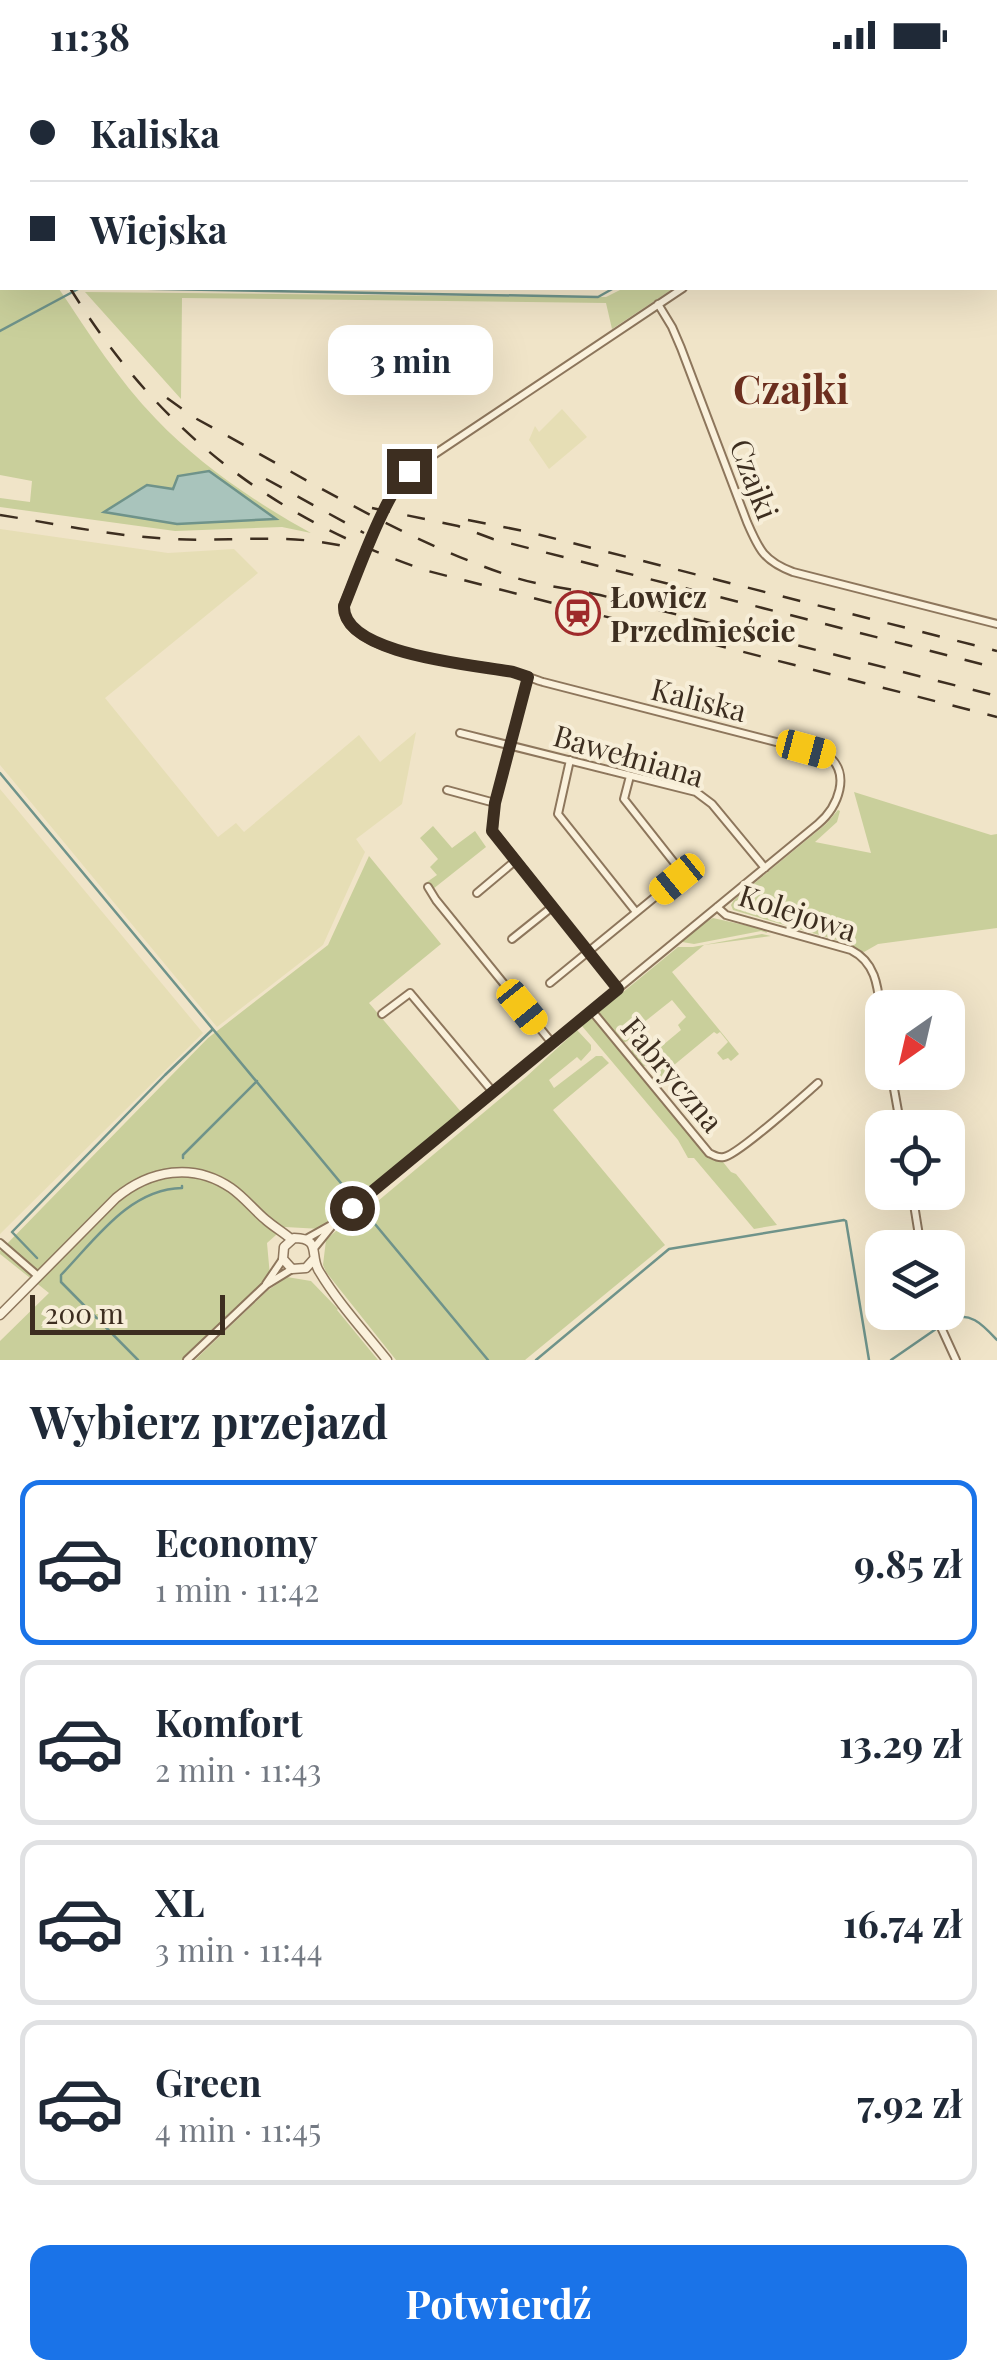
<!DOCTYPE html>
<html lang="pl">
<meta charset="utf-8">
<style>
:root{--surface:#fff;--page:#f6f6f7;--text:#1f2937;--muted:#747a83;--line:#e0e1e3;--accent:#1a73e8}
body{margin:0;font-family:"Playfair Display",serif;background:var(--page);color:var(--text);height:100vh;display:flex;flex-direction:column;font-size:38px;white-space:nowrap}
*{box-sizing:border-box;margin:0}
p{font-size:32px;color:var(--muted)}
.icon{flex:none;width:55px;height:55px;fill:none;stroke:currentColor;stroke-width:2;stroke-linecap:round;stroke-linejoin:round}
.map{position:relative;height:1290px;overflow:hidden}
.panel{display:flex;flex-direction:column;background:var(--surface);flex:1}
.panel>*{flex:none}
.top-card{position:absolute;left:0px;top:0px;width:998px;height:220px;box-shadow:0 10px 40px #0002;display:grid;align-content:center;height:220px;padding:0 30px;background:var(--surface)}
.needle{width:65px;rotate:214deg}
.tools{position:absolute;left:865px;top:920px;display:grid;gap:20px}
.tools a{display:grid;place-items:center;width:100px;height:100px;border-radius:20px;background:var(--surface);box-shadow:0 10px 40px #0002;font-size:50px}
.scale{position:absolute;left:30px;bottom:25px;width:195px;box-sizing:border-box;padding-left:10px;border:5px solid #3d2e20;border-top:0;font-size:28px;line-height:35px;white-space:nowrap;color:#3d2e20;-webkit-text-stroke:8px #f7eed8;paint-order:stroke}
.end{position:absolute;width:45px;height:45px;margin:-22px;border:12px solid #3d2e20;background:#fff;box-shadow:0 0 0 5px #fff}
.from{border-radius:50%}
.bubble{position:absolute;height:70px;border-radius:20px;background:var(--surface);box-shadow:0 10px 40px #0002;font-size:32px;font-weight:700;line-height:70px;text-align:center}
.car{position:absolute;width:30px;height:60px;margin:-30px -15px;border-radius:12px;box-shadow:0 0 8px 2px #0007;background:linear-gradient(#f5c518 24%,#345 0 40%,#f5c518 0 76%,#345 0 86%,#f5c518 0)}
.top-card b{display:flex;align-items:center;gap:35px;height:95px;font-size:38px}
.top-card b+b{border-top:2px solid var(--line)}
.top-card i{width:25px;height:25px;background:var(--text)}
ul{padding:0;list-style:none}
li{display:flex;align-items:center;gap:30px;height:165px;margin:0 20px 15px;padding:0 10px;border:5px solid var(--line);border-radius:20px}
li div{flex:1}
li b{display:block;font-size:38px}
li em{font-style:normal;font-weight:700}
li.active{border-color:var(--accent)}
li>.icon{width:90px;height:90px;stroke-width:1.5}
h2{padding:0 30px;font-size:45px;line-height:120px}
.primary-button{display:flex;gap:20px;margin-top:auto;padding:20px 30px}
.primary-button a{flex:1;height:115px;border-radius:20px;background:var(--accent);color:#fff;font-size:40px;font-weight:700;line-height:115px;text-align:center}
.status{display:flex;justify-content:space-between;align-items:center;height:70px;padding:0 50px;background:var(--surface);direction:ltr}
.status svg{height:28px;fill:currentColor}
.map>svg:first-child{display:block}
</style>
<div class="status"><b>11:38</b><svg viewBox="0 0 49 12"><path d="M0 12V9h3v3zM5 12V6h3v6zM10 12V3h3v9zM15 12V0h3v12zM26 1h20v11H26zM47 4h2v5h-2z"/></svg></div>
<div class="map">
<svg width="997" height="1290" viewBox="0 0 997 1290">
<rect width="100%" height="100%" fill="#f0e4c8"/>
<path fill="#e6deb5" d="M562 339 587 367 549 399 529 370 535 356 539 362Z
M0 459 168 483 234 479 258 503 105 628 218 767 236 753 244 762 359 665 380 692 416 662 402 734 356 769 365 782 323 875 217 957 0 695Z
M0 719 203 963 0 1164Z"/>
<path fill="#c9cf9b" d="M624 218H674L612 259 606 233 182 228 181 329 85 222 562 227H606Z
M59 219C89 263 118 310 156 349 199 394 256 433 311 463L282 457 175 461 0 437V428L30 432 32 411 0 405V220Z
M854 722 991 765 997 764V858L878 874 864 882 840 871 733 840 731 835 734 830 826 754 838 740 840 741 837 752 815 772 871 783Z
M433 756 452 778 475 761 486 777 433 819 427 812 437 805 430 797 438 789 420 768Z
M369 786 441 874 369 933 462 1043 361 1125 359 1124 351 1131 352 1133 321 1159 285 1157 267 1173 270 1206 182 1290H0V1271L49 1223 0 1184V1181L208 968 328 875Z
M713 848 766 860 767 863 761 861 694 874 682 872 704 853Z
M762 864 771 866 704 875 672 902 739 984 731 991 728 988 723 990 717 983 728 972 720 962 717 964 714 962 662 1005 664 1009 659 1012 646 995 642 997 633 987 631 978 644 966 657 980 681 960 678 955 686 947 672 930 638 957 641 962 624 973 599 944 600 941 678 877H693Z
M590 948 594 949 711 1089 723 1092 731 1102 736 1104 777 1155 754 1159 694 1088H688L678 1070 582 956Z
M577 960 591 975V980L581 991 577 987 549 1010 554 1018 596 986H602L609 993 553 1040 665 1175 525 1290H396L326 1202 323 1195 326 1170 358 1141 357 1148 366 1141 526 1007Z
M287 1207 311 1211 338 1239 337 1240 378 1290H195L267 1221Z"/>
<path fill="#a9c4bc" stroke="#6f938a" stroke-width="2.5" d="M209 401 276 449 177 454 104 442 147 415 173 419 178 406Z"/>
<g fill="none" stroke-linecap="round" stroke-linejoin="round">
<path stroke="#6f938a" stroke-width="2.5" d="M49 0V2
M286 2V0
M944 2 948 0
M106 218 598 227 614 218
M0 261 80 218
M0 703 488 1290
M183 1088V1085L257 1011
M37 1188 12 1162 165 1005 213 959
M138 1290 61 1212V1205C95 1170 129 1119 182 1118V1116
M536 1290 669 1179 844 1150 846 1151 869 1290
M891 1290 949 1250C970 1240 983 1255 997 1270"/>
<g stroke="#8d765c" stroke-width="10">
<path id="minor" d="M734 2V0
M658 234 672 257 681 278 747 452C759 480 764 491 793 502L997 554
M528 607 495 733 493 761 618 919
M460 663 696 722 712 734 765 798
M570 690 558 744 636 842
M447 720 495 733
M428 817 436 830 552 973
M477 823 515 791
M717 837 726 845 851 880C879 894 878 923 882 951
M512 869 552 837
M550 913 677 809 680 800 624 729 630 706
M592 941 709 1083C715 1086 718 1088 724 1087 738 1085 803 1026 818 1013
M382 944 410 923 493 1022
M891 1002 901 1058
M912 1122 921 1178
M306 1169 331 1155 818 754C838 737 852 703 827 685L543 612C533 609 523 604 512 602 476 593 342 587 343 536 361 495 379 440 405 404L683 218
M0 1173 38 1206
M314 1178 331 1157
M266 1214 283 1189
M934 1242 956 1290
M187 1290 266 1215 292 1199"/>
</g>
<g stroke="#8d765c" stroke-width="11">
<path id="tertiary" d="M314 1189 306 1198 292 1199 283 1189 284 1177 294 1168C322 1168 309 1185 319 1201 338 1233 364 1261 387 1290
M0 1245 116 1128C150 1100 193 1092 231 1118 244 1127 254 1140 266 1150 274 1157 283 1162 291 1169"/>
</g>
<use href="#minor" stroke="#faf1dc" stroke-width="6"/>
<use href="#tertiary" stroke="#faf1dc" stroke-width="8"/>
<path stroke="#3d2e20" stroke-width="2.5" stroke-dasharray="18 18" stroke-linecap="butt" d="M0 36 2 47
M70 218C157 359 270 448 428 501L997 647
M167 328 195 348C298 404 398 468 510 506 539 516 569 518 600 525L997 626
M266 409 364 463
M372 438 458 456 493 469 997 598
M0 445C58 454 116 467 175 469 231 472 286 463 343 476
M468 450 529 462 997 581"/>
</g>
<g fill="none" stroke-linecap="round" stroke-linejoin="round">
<path stroke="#3d2e20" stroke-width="12" d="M352 1138 618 919 492 761 495 733 528 607 513 602C477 595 342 585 344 536 357 504 386 422 409 401"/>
</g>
<defs>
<g id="station-ring" transform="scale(2.25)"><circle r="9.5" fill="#f7eed8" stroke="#9e2a2b" stroke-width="1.5"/><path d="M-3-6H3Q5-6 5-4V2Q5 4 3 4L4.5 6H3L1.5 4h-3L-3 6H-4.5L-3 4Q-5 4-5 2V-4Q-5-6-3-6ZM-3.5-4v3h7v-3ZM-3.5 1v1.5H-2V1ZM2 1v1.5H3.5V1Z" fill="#9e2a2b"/></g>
</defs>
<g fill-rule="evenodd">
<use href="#station-ring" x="578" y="543"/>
</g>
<g text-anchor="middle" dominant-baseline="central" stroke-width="8" stroke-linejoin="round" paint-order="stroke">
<g font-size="30" fill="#3d2e20" stroke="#f7eed8">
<text transform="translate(755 409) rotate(69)">Czajki</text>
<text transform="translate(699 629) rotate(14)">Kaliska</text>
<text transform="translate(629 685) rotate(16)">Bawełniana</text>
<text transform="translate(798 842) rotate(18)">Kolejowa</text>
<text transform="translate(673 1004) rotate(50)">Fabryczna</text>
</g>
<g font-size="30" font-weight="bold" fill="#3d2e20" stroke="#f7eed8" text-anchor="start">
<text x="610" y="526">Łowicz<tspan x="610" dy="34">Przedmieście</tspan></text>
</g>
<g font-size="40" font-weight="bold" fill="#6b2e1e" stroke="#f7eed8">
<text x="791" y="317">Czajki</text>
</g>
</g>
</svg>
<div class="tools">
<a><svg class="needle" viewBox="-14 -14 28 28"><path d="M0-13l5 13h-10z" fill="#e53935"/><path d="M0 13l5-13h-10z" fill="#747a83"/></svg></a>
<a><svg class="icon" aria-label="locate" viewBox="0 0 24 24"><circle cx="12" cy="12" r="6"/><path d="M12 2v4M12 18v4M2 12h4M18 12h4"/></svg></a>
<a><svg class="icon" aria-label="layers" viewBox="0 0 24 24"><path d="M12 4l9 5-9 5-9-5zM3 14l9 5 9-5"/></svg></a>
</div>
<div class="scale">200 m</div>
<i class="end from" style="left:352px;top:1138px"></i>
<i class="end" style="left:409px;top:401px"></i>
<div class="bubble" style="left:328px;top:255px;width:165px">3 min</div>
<i class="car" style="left:806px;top:679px;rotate:105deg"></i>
<i class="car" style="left:677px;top:809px;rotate:231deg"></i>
<i class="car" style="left:522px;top:937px;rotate:141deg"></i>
<div class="top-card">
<b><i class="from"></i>Kaliska</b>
<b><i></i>Wiejska</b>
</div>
</div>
<section class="panel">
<h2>Wybierz przejazd</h2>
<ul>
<li class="active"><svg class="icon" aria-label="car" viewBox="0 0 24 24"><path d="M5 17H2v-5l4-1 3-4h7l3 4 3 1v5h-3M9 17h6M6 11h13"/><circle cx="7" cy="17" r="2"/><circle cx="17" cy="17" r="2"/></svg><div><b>Economy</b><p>1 min · 11:42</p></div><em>9.85 zł</em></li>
<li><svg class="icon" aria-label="car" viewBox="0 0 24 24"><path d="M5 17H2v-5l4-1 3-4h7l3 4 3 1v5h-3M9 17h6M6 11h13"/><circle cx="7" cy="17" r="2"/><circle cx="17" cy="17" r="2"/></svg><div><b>Komfort</b><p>2 min · 11:43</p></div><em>13.29 zł</em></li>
<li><svg class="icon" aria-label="car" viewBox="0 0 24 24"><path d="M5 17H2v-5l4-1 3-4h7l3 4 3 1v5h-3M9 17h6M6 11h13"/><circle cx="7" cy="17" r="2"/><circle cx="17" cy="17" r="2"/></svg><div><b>XL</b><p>3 min · 11:44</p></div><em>16.74 zł</em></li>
<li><svg class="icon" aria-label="car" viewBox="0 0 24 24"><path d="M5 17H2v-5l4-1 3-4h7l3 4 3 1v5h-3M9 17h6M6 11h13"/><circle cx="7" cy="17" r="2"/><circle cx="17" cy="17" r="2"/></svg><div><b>Green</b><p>4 min · 11:45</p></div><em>7.92 zł</em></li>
</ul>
<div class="primary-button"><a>Potwierdź</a></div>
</section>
